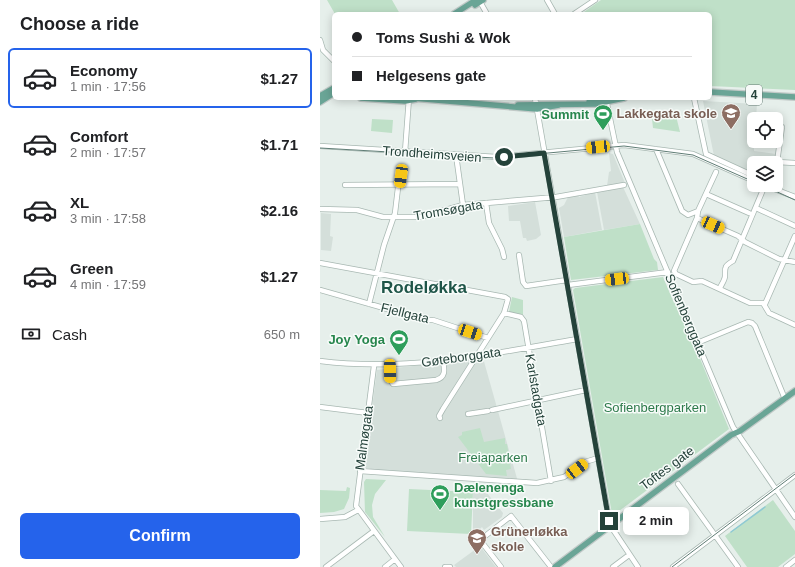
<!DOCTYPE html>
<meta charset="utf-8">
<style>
:root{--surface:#fff;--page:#f2f2f2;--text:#202124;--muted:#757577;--line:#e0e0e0;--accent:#2563eb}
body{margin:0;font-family:Helvetica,sans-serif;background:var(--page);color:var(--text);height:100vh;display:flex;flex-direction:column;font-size:15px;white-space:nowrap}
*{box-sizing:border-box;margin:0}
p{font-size:13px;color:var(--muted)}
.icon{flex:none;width:22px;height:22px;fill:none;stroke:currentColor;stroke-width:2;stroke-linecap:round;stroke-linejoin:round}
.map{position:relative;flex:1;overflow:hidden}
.details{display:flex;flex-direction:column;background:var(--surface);width:320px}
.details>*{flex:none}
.guide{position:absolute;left:12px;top:12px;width:380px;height:88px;border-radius:6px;box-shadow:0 2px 10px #0003;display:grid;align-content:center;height:88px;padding:0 20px;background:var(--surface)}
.tools{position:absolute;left:427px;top:112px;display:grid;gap:8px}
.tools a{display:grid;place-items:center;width:36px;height:36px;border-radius:6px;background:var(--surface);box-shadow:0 2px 10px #0003;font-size:20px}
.end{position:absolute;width:18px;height:18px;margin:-9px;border:5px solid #24423a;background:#fff;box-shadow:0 0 0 2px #fff}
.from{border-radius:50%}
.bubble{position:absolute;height:28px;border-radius:6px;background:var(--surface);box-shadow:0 2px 10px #0003;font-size:13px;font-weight:700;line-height:28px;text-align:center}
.car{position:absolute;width:12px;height:24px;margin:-12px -6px;border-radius:5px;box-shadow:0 0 3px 1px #0007;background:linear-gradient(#f5c518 24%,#345 0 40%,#f5c518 0 76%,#345 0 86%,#f5c518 0)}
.guide b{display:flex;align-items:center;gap:14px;height:38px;font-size:15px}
.guide b+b{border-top:1px solid var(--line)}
.guide i{width:10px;height:10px;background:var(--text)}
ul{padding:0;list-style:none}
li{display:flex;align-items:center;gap:12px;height:60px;margin:0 8px 6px;padding:0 12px;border:2px solid transparent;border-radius:6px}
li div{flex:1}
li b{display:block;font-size:15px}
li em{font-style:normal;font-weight:700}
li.on{border-color:var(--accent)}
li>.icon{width:36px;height:36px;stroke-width:1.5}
h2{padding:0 20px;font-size:18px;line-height:48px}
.pay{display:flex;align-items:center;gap:10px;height:44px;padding:0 20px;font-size:15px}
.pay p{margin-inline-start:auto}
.action{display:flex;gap:8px;margin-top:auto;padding:8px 20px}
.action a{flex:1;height:46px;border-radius:6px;background:var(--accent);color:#fff;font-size:16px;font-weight:700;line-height:46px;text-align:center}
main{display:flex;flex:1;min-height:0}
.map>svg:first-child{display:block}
</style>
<main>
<section class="details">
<h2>Choose a ride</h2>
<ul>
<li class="on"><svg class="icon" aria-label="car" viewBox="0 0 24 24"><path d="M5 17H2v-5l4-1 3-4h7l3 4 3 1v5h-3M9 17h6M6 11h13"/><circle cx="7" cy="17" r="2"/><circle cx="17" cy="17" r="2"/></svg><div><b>Economy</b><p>1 min · 17:56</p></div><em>$1.27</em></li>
<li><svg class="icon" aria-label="car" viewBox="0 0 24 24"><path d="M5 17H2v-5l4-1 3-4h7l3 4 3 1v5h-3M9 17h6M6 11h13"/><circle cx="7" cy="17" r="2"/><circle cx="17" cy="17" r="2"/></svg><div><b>Comfort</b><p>2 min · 17:57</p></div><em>$1.71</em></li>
<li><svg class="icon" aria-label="car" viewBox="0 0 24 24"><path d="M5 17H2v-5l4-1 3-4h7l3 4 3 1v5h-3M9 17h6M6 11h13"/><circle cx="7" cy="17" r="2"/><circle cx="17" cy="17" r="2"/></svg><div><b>XL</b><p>3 min · 17:58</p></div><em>$2.16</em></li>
<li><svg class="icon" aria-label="car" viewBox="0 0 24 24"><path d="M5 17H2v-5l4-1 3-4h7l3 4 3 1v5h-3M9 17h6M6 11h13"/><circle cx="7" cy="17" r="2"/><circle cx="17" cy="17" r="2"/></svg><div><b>Green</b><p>4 min · 17:59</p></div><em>$1.27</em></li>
</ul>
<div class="pay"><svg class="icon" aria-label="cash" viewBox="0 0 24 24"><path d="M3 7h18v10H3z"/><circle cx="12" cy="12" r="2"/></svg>Cash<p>650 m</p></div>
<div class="action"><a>Confirm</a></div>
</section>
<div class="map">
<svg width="475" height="567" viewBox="0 0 475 567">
<rect width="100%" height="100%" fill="#e6efeb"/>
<path fill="#d4dfda" d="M383 101 437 104 436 119H434V151L456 154 454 163H434V174L394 156Z
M289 153 293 154 305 183 287 186 289 172 291 171Z
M303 187 320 224 284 230 277 192Z
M275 192 282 230 244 237 239 208 244 205 248 197 258 195 259 197Z
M215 202 221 235 216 239 207 241 206 238H203L200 221H189L188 206Z
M1 213 11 214 10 236 13 237 11 251 1 250Z
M163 358 198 482 44 469 57 370Z
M153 487 163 488 183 513 182 517 164 530 162 527 160 529H153Z
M160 546 176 567H136L134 565Z"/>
<path fill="#bfe0c8" d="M7 0H72L80 14H15Z
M281 0H475V90L390 86V14H261Z
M356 116 360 132 333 128 332 119Z
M52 119 73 120 72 133 51 131Z
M320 224 334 259 337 262 338 270 251 280 244 237Z
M343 277 354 303 358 305 409 429 295 514H292L253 290 255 288Z
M192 297 203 300V315L189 312Z
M160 428 164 442 185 438V444H187L191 469 186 470 187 476 166 474 138 437 142 435V432Z
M46 479 66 480 55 494 52 505 53 517 65 537 45 512 44 482Z
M27 487 30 488 29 498 24 509 14 512 0 513V490L26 491Z
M89 489 153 492 151 534 87 531Z
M453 500 475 531V554L458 567H427L405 536Z"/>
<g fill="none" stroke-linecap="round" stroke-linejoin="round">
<path stroke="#8ec9d4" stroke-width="1.5" d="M411 532 445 507"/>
<g stroke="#a8b8b2" stroke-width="6">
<path id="minor" d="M159 0 167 14
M227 0 235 14
M254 14 275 0
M0 40 3 50 14 61
M215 98 290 525 318 567
M374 98 386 154 434 176
M286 99 297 152 413 427 475 517
M462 127 457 162 475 163
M0 146 177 157 304 145 373 154 434 181
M336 149 362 211 368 215 378 211
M85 152 89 98
M136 155 143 205
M396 172 378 211 377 218 354 271 356 274 373 282 382 281 430 303H443L449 313 475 325
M25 185 139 184
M444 185 475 197
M453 185 460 190
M386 194 429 213
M166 203 169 223 182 249 184 257
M436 208 475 226
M0 209 37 210 63 217H101L143 205 236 197 304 185
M377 218 418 236 425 242 459 259 475 262
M199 255 203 282 206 286 247 280
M0 263 185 297 188 299 184 313 123 409 119 416 120 418
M248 285 348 272
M400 288C401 285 405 280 405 276 405 268 404 266 413 261L445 185
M0 290 106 320H113L168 338
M49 304 64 245 75 213 80 171
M445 304 475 236
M184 313 201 317 204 321 231 481
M377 343 428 322 432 323 435 326 465 399
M0 361C86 372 173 354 257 339
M70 365 71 381 73 384 116 380C127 377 124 368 123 360
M54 366 36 506 81 567
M0 407 48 413
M172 410 266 390
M148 414 168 411
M40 471 217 483 244 477 265 462 278 458
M358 484 418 567
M0 519 25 517 38 510
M6 567 54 531
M65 567 75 559
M125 567H130
M181 567 160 540 191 516 231 567
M293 567 309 555
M353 567 475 475
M466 567 475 560"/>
</g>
<g stroke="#c2cac8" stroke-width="8">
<path id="major" d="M155 5 163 0
M134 14 156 0
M390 92 475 97
M0 96 14 88
M41 98 85 101 96 99
M93 98 217 109 239 105
M0 102 14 93
M269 102 285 98
M198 105 275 104 304 98
M235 567 411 435 420 431 475 391"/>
</g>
<use href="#minor" stroke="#fff" stroke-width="4.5"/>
<use href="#major" stroke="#6aa596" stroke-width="5.5"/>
<path stroke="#5f7d75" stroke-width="1" d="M0 148 174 158 304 146 373 155 434 182
M442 185 475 200
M352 567 475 474"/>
</g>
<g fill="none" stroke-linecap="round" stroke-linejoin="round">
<path stroke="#24423a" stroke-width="5" d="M184 157 224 153 289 521"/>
</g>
<defs>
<g id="school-pin" transform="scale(1)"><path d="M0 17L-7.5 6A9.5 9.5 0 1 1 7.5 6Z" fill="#8d6e63" stroke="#f7fbf9"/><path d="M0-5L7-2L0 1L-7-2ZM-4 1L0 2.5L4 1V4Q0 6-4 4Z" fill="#fff"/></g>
<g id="stadium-pin" transform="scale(1)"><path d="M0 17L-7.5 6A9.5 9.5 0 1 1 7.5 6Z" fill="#2e9e5b" stroke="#f7fbf9"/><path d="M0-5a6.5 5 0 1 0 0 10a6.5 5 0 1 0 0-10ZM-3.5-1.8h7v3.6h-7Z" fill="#fff"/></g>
</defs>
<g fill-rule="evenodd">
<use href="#school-pin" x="411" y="113"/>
<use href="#stadium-pin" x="283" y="114"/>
<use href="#stadium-pin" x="79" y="339"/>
<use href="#stadium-pin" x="120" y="494"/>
<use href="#school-pin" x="157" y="538"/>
</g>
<g text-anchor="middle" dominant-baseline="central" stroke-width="3" stroke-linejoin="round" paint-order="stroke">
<rect fill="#f7fbf9" stroke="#637a73" stroke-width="1" x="426" y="85" width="16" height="20" rx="3"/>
<g font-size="12" font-weight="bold" fill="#24423a">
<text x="434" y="95">4</text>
</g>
<g font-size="13" font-weight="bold" fill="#785e54" stroke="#f7fbf9" text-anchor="end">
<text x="397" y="113">Lakkegata skole</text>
<text x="171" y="531" text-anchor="start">Grünerløkka<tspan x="171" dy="15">skole</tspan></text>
</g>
<g font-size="13" font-weight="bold" fill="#27864d" stroke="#f7fbf9" text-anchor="end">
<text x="269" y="114">Summit</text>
<text x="65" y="339">Joy Yoga</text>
<text x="134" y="487" text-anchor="start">Dælenenga<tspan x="134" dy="15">kunstgressbane</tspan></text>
</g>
<g font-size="13" fill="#24423a" stroke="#f7fbf9">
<text transform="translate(112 154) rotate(4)">Trondheimsveien</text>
<text transform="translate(128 210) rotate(-10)">Tromsøgata</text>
<text transform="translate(85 313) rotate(14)">Fjellgata</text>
<text transform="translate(366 315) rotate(67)">Sofienberggata</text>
<text transform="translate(141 357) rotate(-8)">Gøteborggata</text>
<text transform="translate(216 390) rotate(80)">Karlstadgata</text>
<text transform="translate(44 438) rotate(-82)">Malmøgata</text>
<text transform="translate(347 468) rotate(-37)">Toftes gate</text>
</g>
<g font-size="13" fill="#2d7a4b" stroke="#f7fbf9">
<text x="335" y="407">Sofienbergparken</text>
<text x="173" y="457">Freiaparken</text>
</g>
<g font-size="17" font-weight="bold" fill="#1f5548" stroke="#f7fbf9">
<text x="104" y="287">Rodeløkka</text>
</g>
</g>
</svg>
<div class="tools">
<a><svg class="icon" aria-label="locate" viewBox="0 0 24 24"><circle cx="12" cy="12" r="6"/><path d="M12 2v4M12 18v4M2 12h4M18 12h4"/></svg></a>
<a><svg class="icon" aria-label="layers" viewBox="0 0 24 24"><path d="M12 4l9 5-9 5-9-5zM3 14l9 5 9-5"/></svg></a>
</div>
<i class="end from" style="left:184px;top:157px"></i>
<i class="end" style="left:289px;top:521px"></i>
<div class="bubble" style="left:303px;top:507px;width:66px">2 min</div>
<i class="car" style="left:278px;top:147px;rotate:264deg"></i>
<i class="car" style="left:81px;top:176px;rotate:188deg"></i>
<i class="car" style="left:393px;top:225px;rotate:114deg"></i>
<i class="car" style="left:297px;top:279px;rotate:263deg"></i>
<i class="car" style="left:150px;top:332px;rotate:108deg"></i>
<i class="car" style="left:70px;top:371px;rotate:179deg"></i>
<i class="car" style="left:257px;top:469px;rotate:53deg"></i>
<div class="guide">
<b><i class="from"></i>Toms Sushi &amp; Wok</b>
<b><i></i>Helgesens gate</b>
</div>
</div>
</main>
